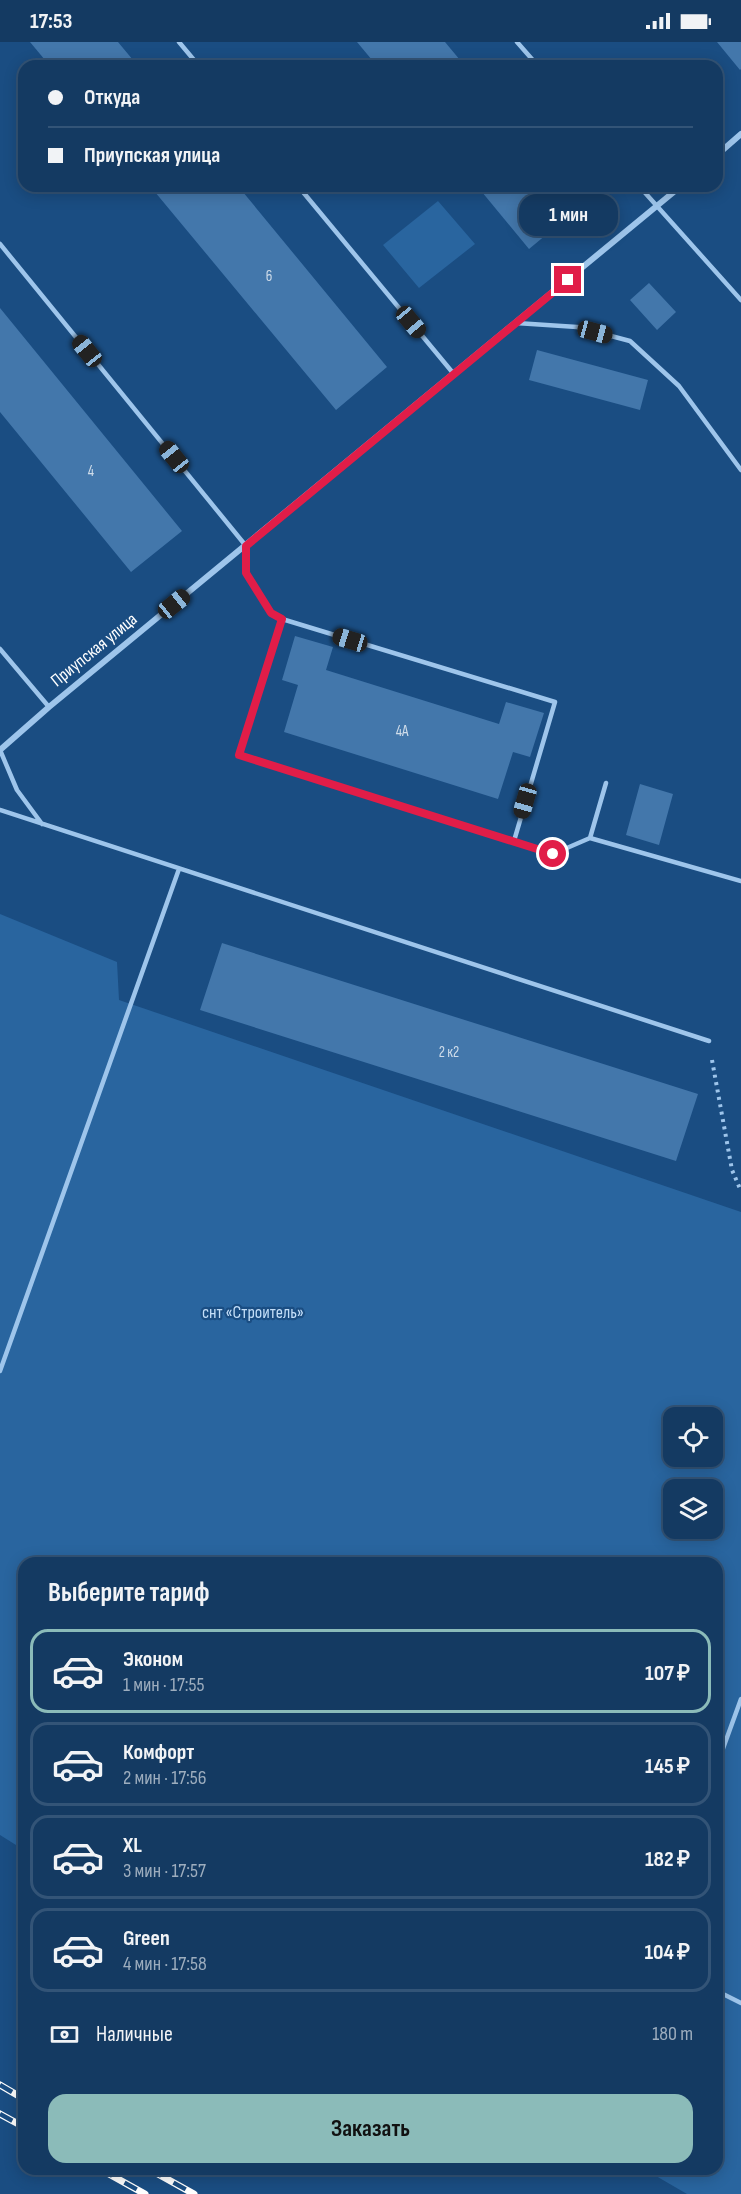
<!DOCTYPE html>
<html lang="ru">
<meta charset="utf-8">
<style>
:root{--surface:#143a62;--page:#21456b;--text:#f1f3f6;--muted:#9dadbe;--line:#335477;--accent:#8bbbb9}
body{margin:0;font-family:"Sofia Sans Condensed",sans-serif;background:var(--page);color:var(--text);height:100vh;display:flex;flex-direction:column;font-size:22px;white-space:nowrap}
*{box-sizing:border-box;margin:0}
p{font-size:20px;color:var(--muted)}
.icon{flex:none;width:33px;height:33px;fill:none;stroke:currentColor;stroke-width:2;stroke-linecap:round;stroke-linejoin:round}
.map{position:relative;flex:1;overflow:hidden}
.panel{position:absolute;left:18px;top:1515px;width:705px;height:618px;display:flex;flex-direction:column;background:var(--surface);border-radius:18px;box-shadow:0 3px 15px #0003,0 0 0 2px var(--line)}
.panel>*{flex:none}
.banner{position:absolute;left:18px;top:18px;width:705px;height:132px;border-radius:18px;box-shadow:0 3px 15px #0003,0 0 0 2px var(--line);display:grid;align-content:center;height:132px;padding:0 30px;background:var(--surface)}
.buttons{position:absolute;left:663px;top:1365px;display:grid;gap:12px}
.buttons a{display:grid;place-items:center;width:60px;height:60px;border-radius:12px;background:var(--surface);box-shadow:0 3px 15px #0003,0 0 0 2px var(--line);font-size:30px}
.end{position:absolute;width:27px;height:27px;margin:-14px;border:8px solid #e11d48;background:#fff;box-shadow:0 0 0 3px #fff}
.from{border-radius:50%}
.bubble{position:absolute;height:42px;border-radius:18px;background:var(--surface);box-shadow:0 3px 15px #0003,0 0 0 2px var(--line);font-size:20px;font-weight:700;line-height:42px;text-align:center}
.car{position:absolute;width:18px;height:36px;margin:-18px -9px;border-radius:8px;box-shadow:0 0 4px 2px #0007;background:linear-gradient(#222 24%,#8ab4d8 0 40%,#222 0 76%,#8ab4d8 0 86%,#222 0)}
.banner b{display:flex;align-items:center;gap:21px;height:57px;font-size:22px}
.banner b+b{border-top:2px solid var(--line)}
.banner i{width:15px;height:15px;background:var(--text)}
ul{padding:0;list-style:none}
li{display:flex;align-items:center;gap:18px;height:84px;margin:0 12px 9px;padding:0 18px;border:3px solid var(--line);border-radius:18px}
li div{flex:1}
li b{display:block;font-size:22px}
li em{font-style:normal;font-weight:700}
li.selected{border-color:var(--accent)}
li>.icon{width:54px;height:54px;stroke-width:1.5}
h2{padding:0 30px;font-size:27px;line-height:72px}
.pay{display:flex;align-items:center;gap:15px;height:66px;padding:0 30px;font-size:22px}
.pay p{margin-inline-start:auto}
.action{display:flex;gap:12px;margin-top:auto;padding:12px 30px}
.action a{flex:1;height:69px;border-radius:18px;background:var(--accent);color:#111;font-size:24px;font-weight:700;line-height:69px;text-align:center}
.status{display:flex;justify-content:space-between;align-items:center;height:42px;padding:0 30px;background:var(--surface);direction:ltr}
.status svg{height:16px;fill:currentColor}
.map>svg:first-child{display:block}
</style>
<div class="status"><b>17:53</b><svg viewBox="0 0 49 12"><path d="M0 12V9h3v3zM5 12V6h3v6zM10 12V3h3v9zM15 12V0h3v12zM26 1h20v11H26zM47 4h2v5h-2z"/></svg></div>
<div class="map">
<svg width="741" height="2152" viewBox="0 0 741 2152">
<rect width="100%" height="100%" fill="#1a4d82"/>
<path fill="#29659f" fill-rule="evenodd" d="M438 159 475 202 419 246 383 203Z
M0 872 117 920 119 958 741 1170V2152H687L644 2127H717V1521H24V1808L0 1793ZM674 1376H712V1414H674ZM674 1448H712V1486H674Z"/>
<path fill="#4377ab" d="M30 0H118L138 24H50Z
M357 0H445L465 24H377Z
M717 0H741V27L740 28Z
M150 144H238L387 325 336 368Z
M477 144H564L581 164 529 207Z
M649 241 676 270 657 288 630 258Z
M0 266 182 489 131 530 0 370Z
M537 308 648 338 640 368 529 338Z
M295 594 333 605 326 628 499 682 506 660 544 671 530 715 513 710 498 757 284 690 298 643 282 638Z
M640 742 673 752 659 803 626 793Z
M222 901 698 1052 676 1119 200 968Z"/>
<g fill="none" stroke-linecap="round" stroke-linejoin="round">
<path stroke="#9ec5eb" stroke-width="4" stroke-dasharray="3 4.5" stroke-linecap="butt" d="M712 1018 732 1128 741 1149"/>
<path stroke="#9ec5eb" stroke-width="4.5" d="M179 0 199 24
M517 0 538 24
M298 144 453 331
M639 144 741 258
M0 202 246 504V531L271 571 282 577 239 713 553 812 590 796 606 741
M516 281 577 285 630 299 679 344 741 428
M282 577 555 660 514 799
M0 607 49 665
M0 708 17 748 42 782
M0 768 709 999
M590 796 741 839
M0 1329 179 827
M717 1723 741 1657
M717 1949 741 1961"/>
<path stroke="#9ec5eb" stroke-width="6" d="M717 113 741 92
M0 708 49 665 681 144"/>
<g stroke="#fff" stroke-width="7">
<path id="rail" d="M0 2043 24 2057
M0 2072 24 2085
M100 2127 145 2152
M149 2127 194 2152"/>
</g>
<use href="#rail" stroke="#1a4d82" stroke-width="4.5" stroke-dasharray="14" stroke-linecap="butt"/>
</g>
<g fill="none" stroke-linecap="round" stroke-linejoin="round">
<path stroke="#e11d48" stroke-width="8" d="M553 812 239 713 282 577 271 571 246 531V504L568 238"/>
</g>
<g text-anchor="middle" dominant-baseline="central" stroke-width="4.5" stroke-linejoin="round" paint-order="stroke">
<g font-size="15" fill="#d0ddea">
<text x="269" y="234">6</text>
<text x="91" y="429">4</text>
<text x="402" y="689">4А</text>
<text x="449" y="1010">2 к2</text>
</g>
<g font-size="18" fill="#fff" stroke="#1a4d82">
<text transform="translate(94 608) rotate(-39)">Приупская улица</text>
</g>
<g font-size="18" fill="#c3def8" stroke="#1a4d82">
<text x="253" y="1270">снт «Строитель»</text>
</g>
</g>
</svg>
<div class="buttons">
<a><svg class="icon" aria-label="locate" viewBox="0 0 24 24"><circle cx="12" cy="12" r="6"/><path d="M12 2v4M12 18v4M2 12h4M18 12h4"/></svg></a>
<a><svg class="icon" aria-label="layers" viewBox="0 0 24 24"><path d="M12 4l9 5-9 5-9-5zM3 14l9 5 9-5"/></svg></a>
</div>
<i class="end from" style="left:553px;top:812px"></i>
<i class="end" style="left:568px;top:238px"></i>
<div class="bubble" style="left:519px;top:152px;width:99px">1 мин</div>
<i class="car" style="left:411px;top:280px;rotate:140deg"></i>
<i class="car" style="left:595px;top:290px;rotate:105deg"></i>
<i class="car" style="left:87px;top:309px;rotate:321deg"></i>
<i class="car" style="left:174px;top:415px;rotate:321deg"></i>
<i class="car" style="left:174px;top:562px;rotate:51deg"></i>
<i class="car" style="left:350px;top:598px;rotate:287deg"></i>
<i class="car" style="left:525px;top:759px;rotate:196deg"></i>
<div class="banner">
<b><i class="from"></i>Откуда</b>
<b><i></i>Приупская улица</b>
</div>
<section class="panel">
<h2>Выберите тариф</h2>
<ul>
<li class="selected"><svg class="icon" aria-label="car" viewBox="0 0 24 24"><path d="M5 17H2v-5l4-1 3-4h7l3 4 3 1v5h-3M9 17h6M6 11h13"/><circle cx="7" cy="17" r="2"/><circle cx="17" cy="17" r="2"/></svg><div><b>Эконом</b><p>1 мин · 17:55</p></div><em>107 ₽</em></li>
<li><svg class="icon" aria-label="car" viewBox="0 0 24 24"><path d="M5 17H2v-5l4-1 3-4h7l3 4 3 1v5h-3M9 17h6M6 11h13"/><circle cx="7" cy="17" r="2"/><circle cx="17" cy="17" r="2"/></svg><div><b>Комфорт</b><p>2 мин · 17:56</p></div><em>145 ₽</em></li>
<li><svg class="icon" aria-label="car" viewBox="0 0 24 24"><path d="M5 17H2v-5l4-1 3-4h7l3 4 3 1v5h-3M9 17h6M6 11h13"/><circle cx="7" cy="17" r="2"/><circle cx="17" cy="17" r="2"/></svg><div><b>XL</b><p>3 мин · 17:57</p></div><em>182 ₽</em></li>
<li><svg class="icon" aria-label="car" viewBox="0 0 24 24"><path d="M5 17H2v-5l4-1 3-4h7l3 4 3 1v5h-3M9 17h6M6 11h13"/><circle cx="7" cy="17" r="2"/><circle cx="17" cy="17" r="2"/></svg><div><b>Green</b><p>4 мин · 17:58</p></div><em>104 ₽</em></li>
</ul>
<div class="pay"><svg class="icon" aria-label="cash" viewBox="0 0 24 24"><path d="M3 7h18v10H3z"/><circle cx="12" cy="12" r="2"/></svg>Наличные<p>180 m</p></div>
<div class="action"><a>Заказать</a></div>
</section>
</div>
